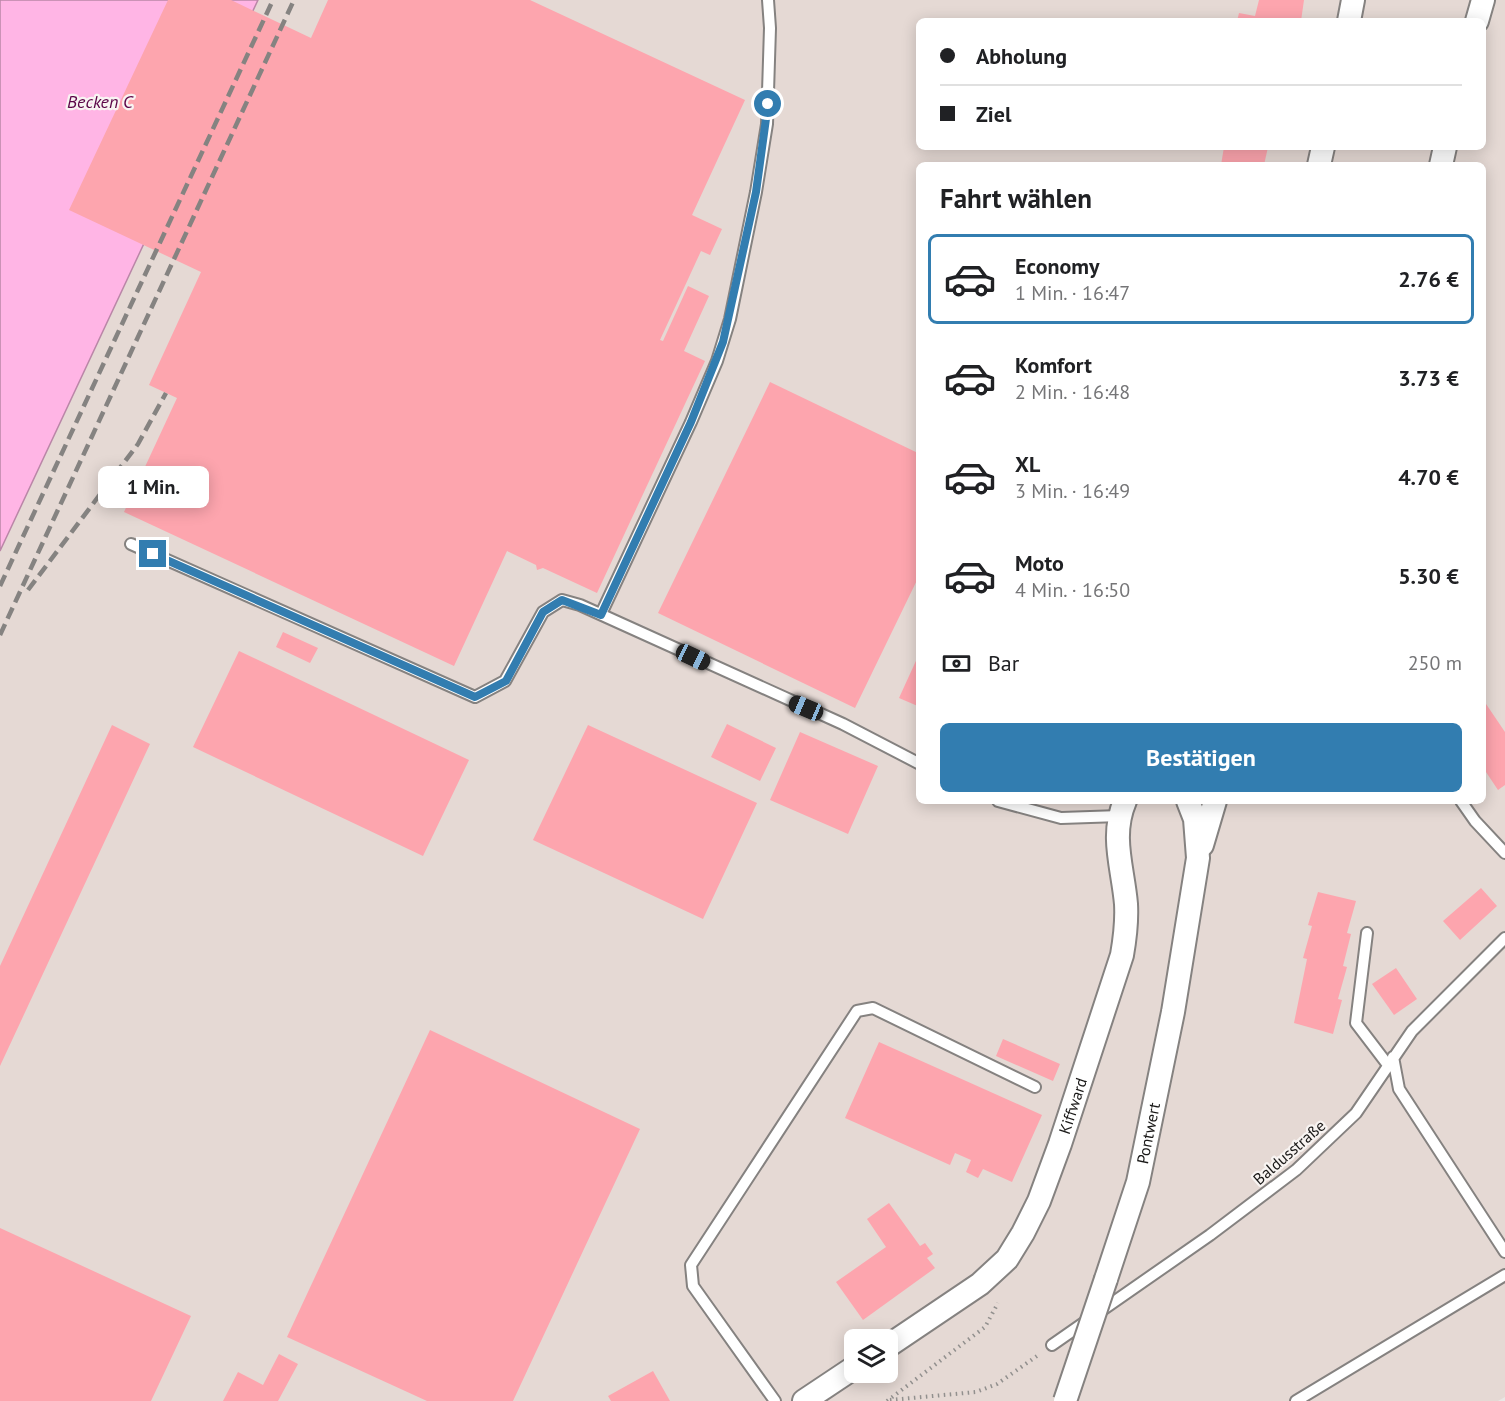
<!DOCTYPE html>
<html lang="de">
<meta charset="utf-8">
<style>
:root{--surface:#fff;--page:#f2f2f2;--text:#202124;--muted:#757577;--line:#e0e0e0;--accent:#327db0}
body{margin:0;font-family:"PT Sans",sans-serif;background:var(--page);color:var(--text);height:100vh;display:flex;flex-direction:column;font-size:22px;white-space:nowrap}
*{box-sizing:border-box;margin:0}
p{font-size:20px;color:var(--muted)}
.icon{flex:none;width:33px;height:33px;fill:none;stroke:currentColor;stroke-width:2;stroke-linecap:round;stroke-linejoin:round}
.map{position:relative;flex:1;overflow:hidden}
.details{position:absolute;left:916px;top:162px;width:570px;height:642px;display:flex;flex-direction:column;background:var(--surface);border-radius:9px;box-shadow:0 3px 15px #0003}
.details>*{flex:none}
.hud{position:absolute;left:916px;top:18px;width:570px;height:132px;border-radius:9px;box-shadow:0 3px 15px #0003;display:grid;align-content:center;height:132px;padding:0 24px;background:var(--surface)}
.controls{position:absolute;left:844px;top:1329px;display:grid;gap:12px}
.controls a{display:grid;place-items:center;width:54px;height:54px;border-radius:9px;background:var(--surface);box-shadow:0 3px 15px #0003;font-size:30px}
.end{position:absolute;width:27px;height:27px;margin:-14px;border:8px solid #327db0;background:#fff;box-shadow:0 0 0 3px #fff}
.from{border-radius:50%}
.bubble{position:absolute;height:42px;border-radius:9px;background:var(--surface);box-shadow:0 3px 15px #0003;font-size:20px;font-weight:800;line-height:42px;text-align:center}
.car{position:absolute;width:18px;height:36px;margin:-18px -9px;border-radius:8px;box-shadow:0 0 4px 2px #0007;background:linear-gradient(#222 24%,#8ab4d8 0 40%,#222 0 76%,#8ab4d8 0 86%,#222 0)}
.hud b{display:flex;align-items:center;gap:21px;height:57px;font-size:22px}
.hud b+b{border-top:2px solid var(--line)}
.hud i{width:15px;height:15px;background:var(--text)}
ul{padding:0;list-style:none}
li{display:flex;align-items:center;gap:18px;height:90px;margin:0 12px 9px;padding:0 12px;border:3px solid transparent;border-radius:9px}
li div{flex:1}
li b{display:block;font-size:22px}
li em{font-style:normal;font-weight:800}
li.current{border-color:var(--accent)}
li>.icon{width:54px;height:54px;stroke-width:1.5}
h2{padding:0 24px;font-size:27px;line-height:72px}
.pay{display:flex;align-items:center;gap:15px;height:66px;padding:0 24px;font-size:22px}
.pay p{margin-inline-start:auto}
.button{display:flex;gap:12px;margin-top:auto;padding:12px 24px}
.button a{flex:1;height:69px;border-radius:9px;background:var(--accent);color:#fff;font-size:24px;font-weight:800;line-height:69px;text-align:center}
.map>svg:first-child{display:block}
</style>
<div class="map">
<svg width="1505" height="1401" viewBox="0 0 1505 1401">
<rect width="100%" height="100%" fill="#eae7e5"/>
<path fill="#e5d9d4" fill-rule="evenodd" d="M258 0H1505V1397L1498 1401H0V551ZM920 21H1484V147H920ZM920 165H1484V801H920ZM855 1340H888V1372H855Z"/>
<path fill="#ffb5e5" stroke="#ba86a7" stroke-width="1.5" d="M0 0H258L0 551Z"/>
<path fill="#fda5ae" d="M168 0H231L311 38 328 0H530L745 100 692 215 722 229 710 255 701 251 660 340 663 341 688 286 709 296 684 351 705 361 597 593 543 568 537 570 536 565 507 551 454 666 124 512 177 398 149 385 201 272 69 210Z
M1259 0H1304L1301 21H1237L1239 13 1255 16Z
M1224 147H1268L1264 165H1221Z
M770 382 920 454V574L855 708 658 613Z
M283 632 318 648 310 663 276 647Z
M239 651 469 760 423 856 193 747Z
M920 652V707L899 698Z
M1484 701 1505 732V785L1498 790 1484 769Z
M727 724 776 748 760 781 711 757Z
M112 725 150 744 0 1066V966Z
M588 725 757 803 703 919 533 840Z
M800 732 878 766 848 834 770 800Z
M1481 888 1497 906 1460 940 1443 921Z
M1318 892 1356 901 1347 933 1351 934 1343 966 1347 967 1338 999 1342 1000 1333 1034 1294 1023 1307 959 1303 958 1312 926 1308 925Z
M1396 968 1417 999 1394 1015 1372 984Z
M430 1030 640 1129 513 1401H427L287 1337Z
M1003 1039 1060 1064 1053 1081 996 1056Z
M879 1042 1042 1115 1012 1182 983 1169 978 1178 966 1172 971 1160 955 1153 950 1165 845 1118Z
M889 1203 920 1246 925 1243 933 1254 927 1258 935 1268 863 1320 836 1282 886 1247 867 1219Z
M0 1228 191 1316 151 1401H0Z
M279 1354 298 1364 278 1401H223L238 1372 263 1385Z
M653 1371 670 1401H611L608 1396Z"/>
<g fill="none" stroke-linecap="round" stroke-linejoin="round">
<g stroke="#858280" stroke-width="14">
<path id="service" d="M131 544 475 697 505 681 543 612 562 600 580 605 843 724 920 764
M601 614 691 422 717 361 730 319 756 192 767 124 770 28 768 0
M998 801 1061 818 1120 816
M1461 801 1475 821 1505 853
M1367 933 1356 1023 1388 1065
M1393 1057 1399 1089 1505 1252
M1052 1345 1210 1235 1296 1170 1356 1113 1412 1031 1505 938
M775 1401 693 1286 691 1265 857 1011 873 1008 1035 1087
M1296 1401 1505 1275"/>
</g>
<g stroke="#858280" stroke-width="26">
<g id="minor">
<path d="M1349 21 1353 0"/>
<path d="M1477 21 1483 0"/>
<path d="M1319 165 1323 147"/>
<path d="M1441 165 1445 147"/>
<path d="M1202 845 1215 801"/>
<path id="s1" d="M1106 1279 1138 1182 1173 1012 1198 858 1195 819 1188 801"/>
<path id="s2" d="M888 1346 980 1284 1007 1259 1023 1233 1039 1201 1060 1144 1122 955C1125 938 1127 922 1126 904 1123 868 1110 836 1125 801"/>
<path d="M804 1401 855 1367"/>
</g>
</g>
<path stroke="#92908e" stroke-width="4" stroke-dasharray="1.5 4.5" stroke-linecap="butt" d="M890 1400 976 1392 997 1384 1037 1356
M887 1401 985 1327 998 1303"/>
<use href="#service" stroke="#fff" stroke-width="10"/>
<use href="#minor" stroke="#fff" stroke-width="22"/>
<path stroke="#858381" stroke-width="4.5" stroke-dasharray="12 6" stroke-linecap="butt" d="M0 586 273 0
M28 590 138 444 166 393
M0 635 294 0"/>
<g stroke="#858280" stroke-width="26" stroke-linecap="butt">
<path id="minor-bridge" d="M1065 1401 1106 1279"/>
</g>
<use href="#minor-bridge" stroke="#fff" stroke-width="22"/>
</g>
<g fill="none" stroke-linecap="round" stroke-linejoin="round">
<path stroke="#327db0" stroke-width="8" d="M153 554 475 697 506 681 543 612 562 600 601 615 691 422 723 342 756 192 768 104"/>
</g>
<g text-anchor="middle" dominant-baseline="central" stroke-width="4.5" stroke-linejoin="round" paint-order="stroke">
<g font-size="16" fill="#191817" stroke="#f8f4f2">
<text stroke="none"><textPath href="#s2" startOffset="315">Kiffward</textPath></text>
<text stroke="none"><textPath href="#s1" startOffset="152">Pontwert</textPath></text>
<text transform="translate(1289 1152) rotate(-41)">Baldusstraße</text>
</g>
<g font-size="18" font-style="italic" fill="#5c0548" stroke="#f8f4f2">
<text x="100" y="101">Becken C</text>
</g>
</g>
</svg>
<div class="controls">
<a><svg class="icon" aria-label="layers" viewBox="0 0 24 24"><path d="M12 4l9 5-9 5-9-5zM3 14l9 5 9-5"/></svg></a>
</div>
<i class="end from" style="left:768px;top:104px"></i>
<i class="end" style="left:153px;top:554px"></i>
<div class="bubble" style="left:98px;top:466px;width:111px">1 Min.</div>
<i class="car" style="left:693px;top:657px;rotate:115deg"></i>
<i class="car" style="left:806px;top:708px;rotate:293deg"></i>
<div class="hud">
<b><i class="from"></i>Abholung</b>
<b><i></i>Ziel</b>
</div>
<section class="details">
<h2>Fahrt wählen</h2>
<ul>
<li class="current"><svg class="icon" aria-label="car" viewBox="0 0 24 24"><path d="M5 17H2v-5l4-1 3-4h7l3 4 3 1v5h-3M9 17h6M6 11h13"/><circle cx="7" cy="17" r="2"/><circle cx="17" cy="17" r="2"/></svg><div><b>Economy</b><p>1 Min. · 16:47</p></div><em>2.76 €</em></li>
<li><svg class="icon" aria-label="car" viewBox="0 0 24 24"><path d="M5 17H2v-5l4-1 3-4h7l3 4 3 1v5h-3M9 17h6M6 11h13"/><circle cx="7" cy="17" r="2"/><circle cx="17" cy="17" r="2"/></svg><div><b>Komfort</b><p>2 Min. · 16:48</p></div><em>3.73 €</em></li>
<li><svg class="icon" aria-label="car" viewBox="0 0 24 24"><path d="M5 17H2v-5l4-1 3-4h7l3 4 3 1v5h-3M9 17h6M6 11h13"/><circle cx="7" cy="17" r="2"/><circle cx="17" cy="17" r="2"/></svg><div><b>XL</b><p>3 Min. · 16:49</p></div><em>4.70 €</em></li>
<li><svg class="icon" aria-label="car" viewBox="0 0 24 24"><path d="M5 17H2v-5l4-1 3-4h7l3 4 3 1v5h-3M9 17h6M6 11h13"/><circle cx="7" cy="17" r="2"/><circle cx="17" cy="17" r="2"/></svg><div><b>Moto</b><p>4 Min. · 16:50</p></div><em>5.30 €</em></li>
</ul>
<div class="pay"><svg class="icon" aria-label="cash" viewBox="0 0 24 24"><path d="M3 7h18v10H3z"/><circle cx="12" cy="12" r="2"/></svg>Bar<p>250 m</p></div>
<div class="button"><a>Bestätigen</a></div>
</section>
</div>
